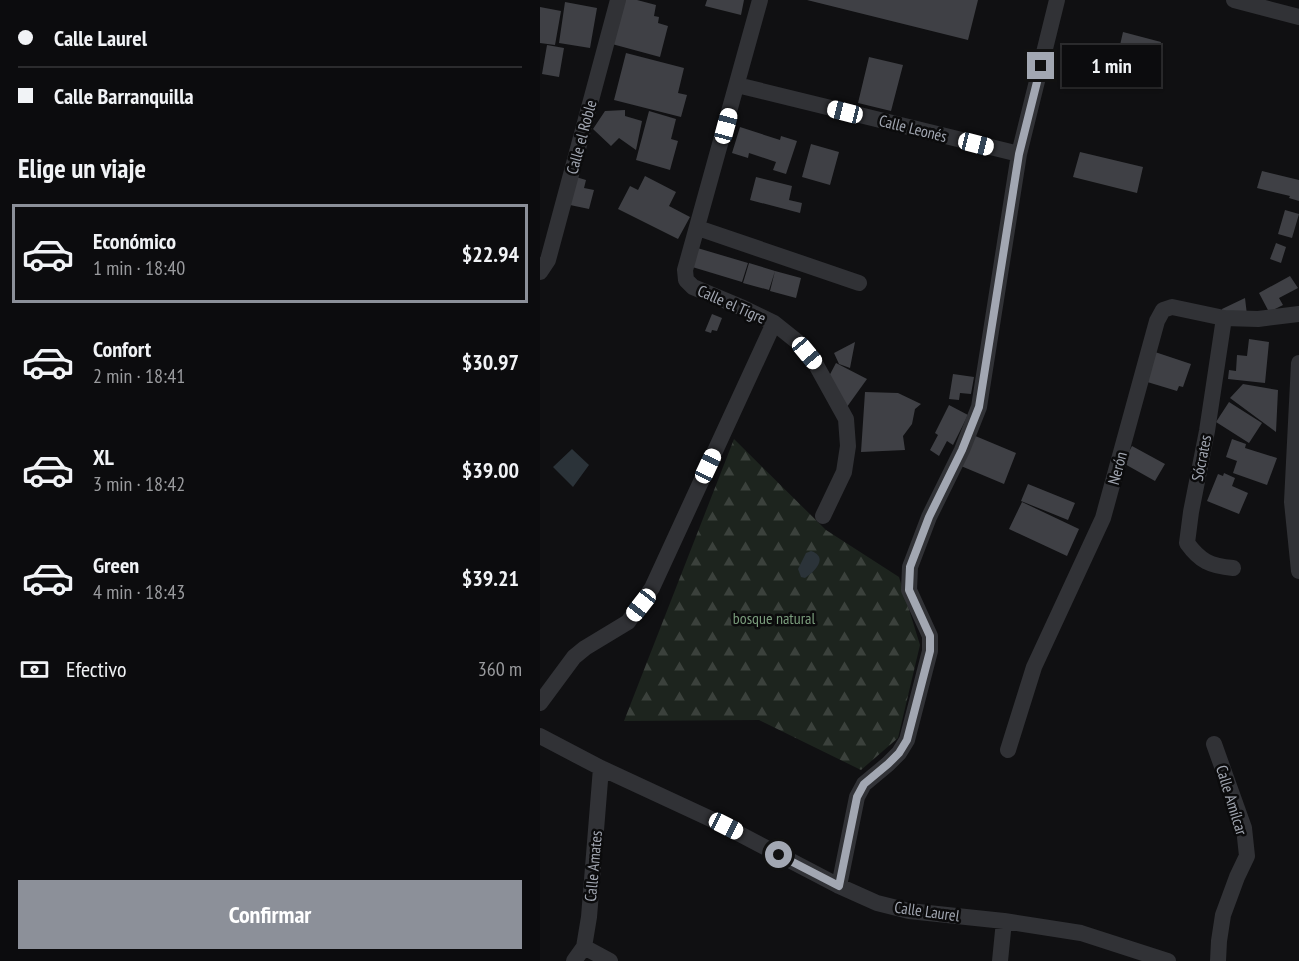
<!DOCTYPE html>
<html lang="es">
<meta charset="utf-8">
<style>
:root{--surface:#0c0c0e;--page:#1a1a1c;--text:#f1f3f6;--muted:#9a9b9e;--line:#2c2c2e;--accent:#8c9099}
body{margin:0;font-family:"PT Sans Narrow",sans-serif;background:var(--page);color:var(--text);height:100vh;display:flex;flex-direction:column;font-size:22px;white-space:nowrap}
*{box-sizing:border-box;margin:0}
p{font-size:20px;color:var(--muted)}
.icon{flex:none;width:33px;height:33px;fill:none;stroke:currentColor;stroke-width:2;stroke-linecap:round;stroke-linejoin:round}
.map{position:relative;flex:1;overflow:hidden}
.sheet{display:flex;flex-direction:column;background:var(--surface);width:540px}
.sheet>*{flex:none}
.top-card{display:grid;align-content:center;height:132px;padding:0 18px;background:var(--surface)}
.end{position:absolute;width:27px;height:27px;margin:-14px;border:8px solid #a2a7b2;background:#111;box-shadow:0 0 0 3px #111}
.from{border-radius:50%}
.bubble{position:absolute;height:42px;border-radius:0px;background:var(--surface);box-shadow:0 2px 4px #0004,0 0 0 2px var(--line);font-size:20px;font-weight:800;line-height:42px;text-align:center}
.car{position:absolute;width:18px;height:36px;margin:-18px -9px;border-radius:8px;box-shadow:0 0 4px 2px #0007;background:linear-gradient(#fff 24%,#345 0 40%,#fff 0 76%,#345 0 86%,#fff 0)}
.top-card b{display:flex;align-items:center;gap:21px;height:57px;font-size:22px}
.top-card b+b{border-top:2px solid var(--line)}
.top-card i{width:15px;height:15px;background:var(--text)}
ul{padding:0;list-style:none}
li{display:flex;align-items:center;gap:18px;height:99px;margin:0 12px 9px;padding:0 6px;border:3px solid transparent;border-radius:0px}
li div{flex:1}
li b{display:block;font-size:22px}
li em{font-style:normal;font-weight:800}
li.selected{border-color:var(--accent)}
li>.icon{width:54px;height:54px;stroke-width:1.5}
h2{padding:0 18px;font-size:27px;line-height:72px}
.pay{display:flex;align-items:center;gap:15px;height:66px;padding:0 18px;font-size:22px}
.pay p{margin-inline-start:auto}
.primary-button{display:flex;gap:12px;margin-top:auto;padding:12px 18px}
.primary-button a{flex:1;height:69px;border-radius:0px;background:var(--accent);color:#fff;font-size:24px;font-weight:800;line-height:69px;text-align:center}
main{display:flex;flex:1;min-height:0}
.map>svg:first-child{display:block}
</style>
<main>
<section class="sheet">
<div class="top-card">
<b><i class="from"></i>Calle Laurel</b>
<b><i></i>Calle Barranquilla</b>
</div>
<h2>Elige un viaje</h2>
<ul>
<li class="selected"><svg class="icon" aria-label="car" viewBox="0 0 24 24"><path d="M5 17H2v-5l4-1 3-4h7l3 4 3 1v5h-3M9 17h6M6 11h13"/><circle cx="7" cy="17" r="2"/><circle cx="17" cy="17" r="2"/></svg><div><b>Económico</b><p>1 min · 18:40</p></div><em>$22.94</em></li>
<li><svg class="icon" aria-label="car" viewBox="0 0 24 24"><path d="M5 17H2v-5l4-1 3-4h7l3 4 3 1v5h-3M9 17h6M6 11h13"/><circle cx="7" cy="17" r="2"/><circle cx="17" cy="17" r="2"/></svg><div><b>Confort</b><p>2 min · 18:41</p></div><em>$30.97</em></li>
<li><svg class="icon" aria-label="car" viewBox="0 0 24 24"><path d="M5 17H2v-5l4-1 3-4h7l3 4 3 1v5h-3M9 17h6M6 11h13"/><circle cx="7" cy="17" r="2"/><circle cx="17" cy="17" r="2"/></svg><div><b>XL</b><p>3 min · 18:42</p></div><em>$39.00</em></li>
<li><svg class="icon" aria-label="car" viewBox="0 0 24 24"><path d="M5 17H2v-5l4-1 3-4h7l3 4 3 1v5h-3M9 17h6M6 11h13"/><circle cx="7" cy="17" r="2"/><circle cx="17" cy="17" r="2"/></svg><div><b>Green</b><p>4 min · 18:43</p></div><em>$39.21</em></li>
</ul>
<div class="pay"><svg class="icon" aria-label="cash" viewBox="0 0 24 24"><path d="M3 7h18v10H3z"/><circle cx="12" cy="12" r="2"/></svg>Efectivo<p>360 m</p></div>
<div class="primary-button"><a>Confirmar</a></div>
</section>
<div class="map">
<svg width="759" height="961" viewBox="0 0 759 961">
<defs>
<pattern id="forest-firs" width="22" height="20" patternUnits="userSpaceOnUse" patternTransform="scale(1.5)"><rect width="22" height="20" fill="#1d241e"/><path d="M5 1l3.5 6h-7zM16 11l3.5 6h-7z" fill="#3b413c"/></pattern>
</defs>
<rect width="100%" height="100%" fill="#101012"/>
<path fill="url(#forest-firs)" d="M194 439 286 530 359 577 380 645 358 738 321 770 219 720 84 721Z"/>
<path fill="#2b3339" d="M32 449 49 465 33 487 13 467Z
M271 551C289 557 275 572 265 578L261 577 258 569 266 553Z"/>
<path fill="#3f4045" d="M84 0H97L116 5 114 16 119 17 118 23 128 26 120 57 72 44Z
M167 0H204L201 15 165 6Z
M267 0H438L428 40Z
M25 2 57 8 50 48 19 43Z
M0 7 21 11 15 45 0 43Z
M583 32 621 42 615 63 578 54Z
M7 45 24 48 19 77 2 74Z
M86 53 144 68 138 93 147 95 141 117 74 100Z
M329 57 363 65 351 111 318 103Z
M85 110V116L102 121 96 150 79 138 71 146 53 129 65 111Z
M109 111 136 119 131 139 138 141 130 170 96 160Z
M200 127 240 140 241 136 257 141 246 174 233 170 236 162 209 153 208 158 192 153Z
M271 144 299 152 290 185 262 177Z
M540 152 603 167 597 193 533 177Z
M722 171 759 180V201L749 198 750 196 717 188Z
M105 176 136 192 129 206 150 217 138 239 78 209 90 186 98 190Z
M36 177 46 180 44 188 54 190 49 209 30 205Z
M216 177 252 186 249 200 262 203 260 213 210 200Z
M745 210 759 214 752 238 738 234Z
M736 243 746 247 741 263 730 259Z
M154 247 208 263 202 282 149 266Z
M209 263 235 271 229 290 203 283Z
M235 271 261 278 256 298 230 291Z
M750 276 758 288 739 298 743 305 729 312 719 293Z
M705 298 707 315 682 314V309Z
M172 314 182 318 177 331 172 330 171 333 165 331Z
M709 339 729 342 725 383 688 379 689 370 696 371 697 355 707 356Z
M315 342 310 368 299 364 294 353Z
M612 351 651 364 643 387 639 386 637 391 604 381Z
M296 363 327 379 304 411 287 380Z
M413 374 434 377 431 394 420 393 419 400 409 399Z
M703 384 738 390 736 432 690 398Z
M325 392 358 393 381 404 375 409 372 424 363 436 365 450 321 452Z
M689 402 722 423 709 443 676 422Z
M409 405 428 415 413 445 407 441 399 456 390 450 398 435 395 433Z
M433 435 476 453 464 484 421 466Z
M692 439 706 444 705 448 737 458 727 485 693 473 697 461 686 457Z
M592 446 625 464 615 481 583 463Z
M684 473 695 478 692 486 708 493 699 514 667 501 678 474 683 476Z
M488 484 535 503 528 520 481 501Z
M482 502 539 529 527 556 469 529Z"/>
<g fill="none" stroke-linecap="round" stroke-linejoin="round">
<path stroke="#313236" stroke-width="16" d="M220 0 145 270 146 280 153 287 203 308 234 323 259 343 275 363 306 419 308 446 304 472 283 516
M694 0 759 17
M197 85 479 154
M158 228 319 283
M0 272 8 260 78 0
M684 318 667 431 651 512 647 543C660 561 670 566 693 568
M759 363 752 502 759 571
M0 703 34 657 45 648 88 622 112 588 234 323
M0 736 61 768 173 820 299 886 337 903 369 911 464 921 541 933 628 961
M674 744 704 828 707 856 697 877 683 915 679 941 678 961
M468 750 494 667 563 518 617 321 623 310 632 307 684 318 718 319 759 314
M299 886 317 797 324 784 348 764 359 753 367 740 390 651V636L369 590 370 567 389 517 422 450 439 407 479 154 517 0
M44 947 70 961
M34 961 44 947 49 917 61 768
M460 961 464 921"/>
</g>
<g fill="none" stroke-linecap="round" stroke-linejoin="round">
<path stroke="#a2a7b2" stroke-width="8" d="M239 855 299 886 317 797 324 784 348 764 359 753 367 740 390 651V636L369 590 370 567 389 517 422 450 439 407 479 154 501 66"/>
</g>
<g text-anchor="middle" dominant-baseline="central" stroke-width="5" stroke-linejoin="round" paint-order="stroke">
<g font-size="16" fill="#a2a7b2" stroke="#0b0b0c">
<text transform="translate(373 128) rotate(14)">Calle Leonés</text>
<text transform="translate(41 137) rotate(-75)">Calle el Roble</text>
<text transform="translate(192 304) rotate(24)">Calle el Tigre</text>
<text transform="translate(661 458) rotate(-79)">Sócrates</text>
<text transform="translate(577 468) rotate(-75)">Nerón</text>
<text transform="translate(692 800) rotate(73)">Calle Amílcar</text>
<text transform="translate(53 866) rotate(-85)">Calle Amates</text>
<text transform="translate(387 911) rotate(8)">Calle Laurel</text>
</g>
<g font-size="16" fill="#7a9c7c" stroke="#0b0b0c">
<text x="234" y="618">bosque natural</text>
</g>
</g>
</svg>
<i class="end from" style="left:239px;top:855px"></i>
<i class="end" style="left:501px;top:66px"></i>
<div class="bubble" style="left:522px;top:45px;width:99px">1 min</div>
<i class="car" style="left:305px;top:112px;rotate:284deg"></i>
<i class="car" style="left:186px;top:126px;rotate:15deg"></i>
<i class="car" style="left:436px;top:144px;rotate:104deg"></i>
<i class="car" style="left:267px;top:353px;rotate:140deg"></i>
<i class="car" style="left:168px;top:466px;rotate:25deg"></i>
<i class="car" style="left:101px;top:605px;rotate:218deg"></i>
<i class="car" style="left:186px;top:826px;rotate:117deg"></i>
</div>
</main>
